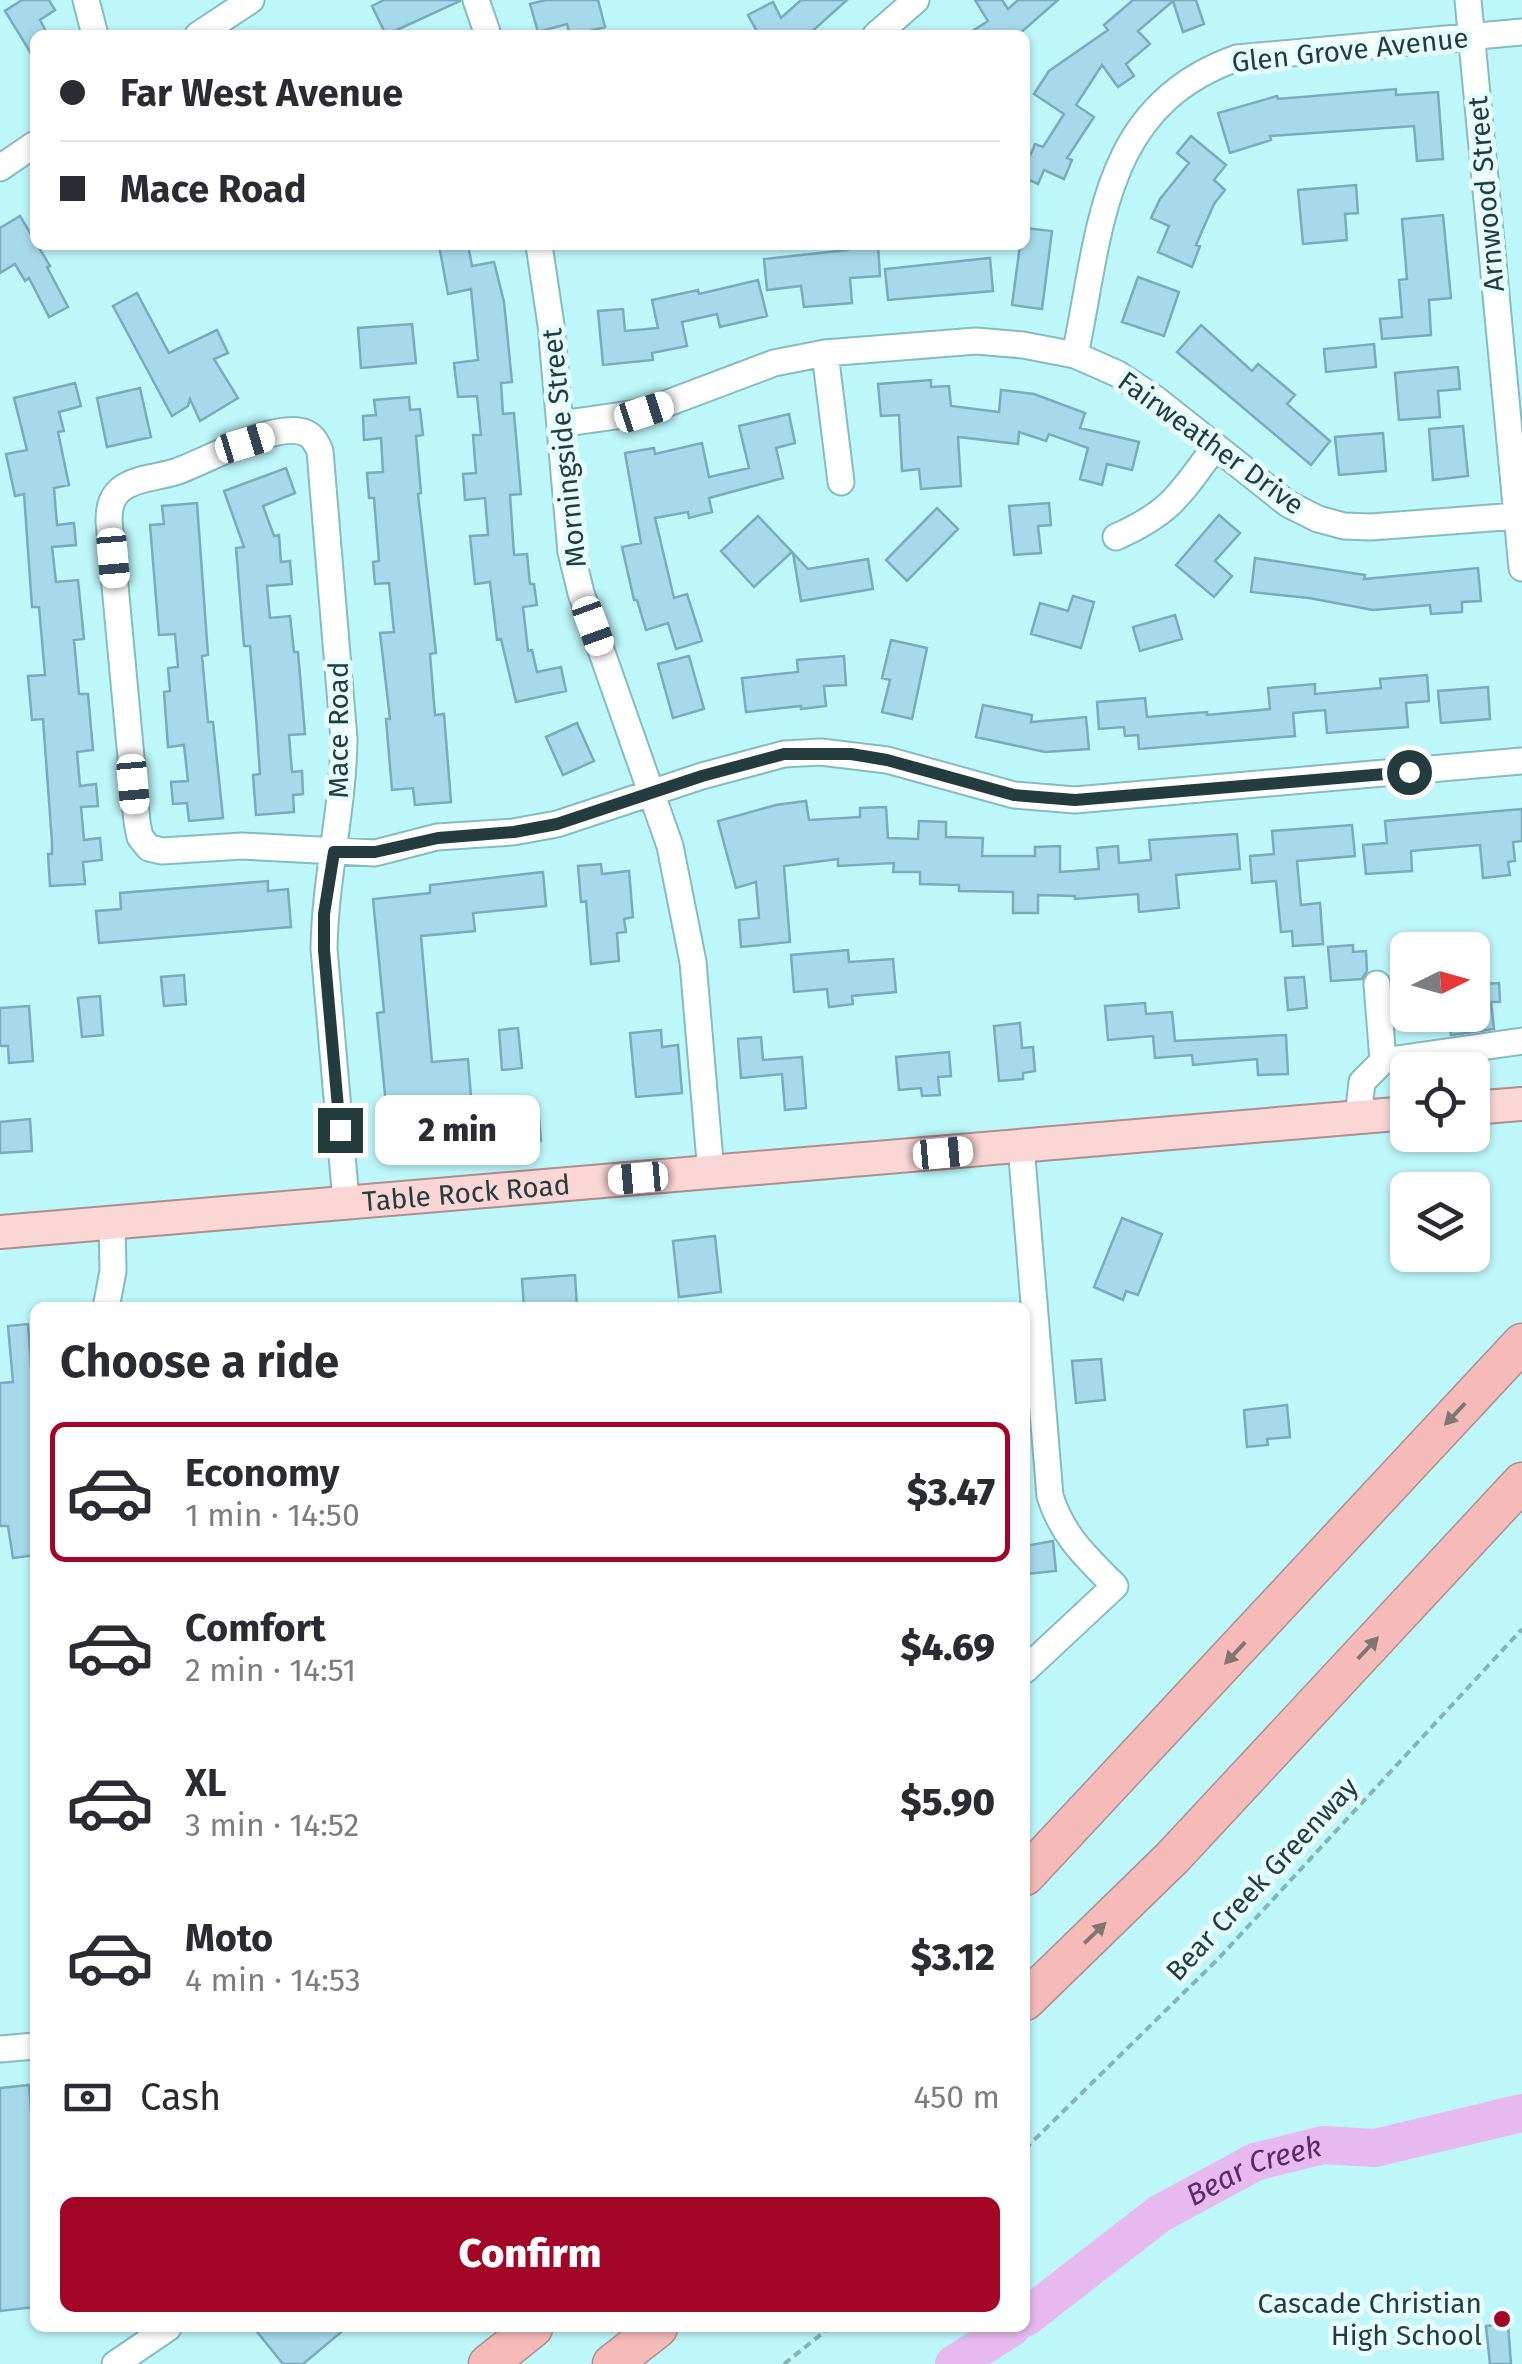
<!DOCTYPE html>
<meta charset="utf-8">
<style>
:root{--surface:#fff;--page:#f2f2f3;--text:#2b2b33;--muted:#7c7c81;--line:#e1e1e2;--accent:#a30526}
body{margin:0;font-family:"Fira Sans",sans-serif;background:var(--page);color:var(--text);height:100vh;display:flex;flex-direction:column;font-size:38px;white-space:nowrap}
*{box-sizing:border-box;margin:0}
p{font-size:32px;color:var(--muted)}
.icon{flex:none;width:55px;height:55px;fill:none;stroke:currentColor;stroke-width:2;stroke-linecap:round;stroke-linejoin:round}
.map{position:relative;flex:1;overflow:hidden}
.panel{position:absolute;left:30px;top:1302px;width:1000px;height:1030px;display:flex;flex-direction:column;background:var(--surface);border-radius:15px;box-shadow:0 2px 8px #0004}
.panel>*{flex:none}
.guide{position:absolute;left:30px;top:30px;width:1000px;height:220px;border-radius:15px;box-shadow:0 2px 8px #0004;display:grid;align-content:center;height:220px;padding:0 30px;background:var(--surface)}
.needle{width:65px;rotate:85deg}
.controls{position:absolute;left:1390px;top:932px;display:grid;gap:20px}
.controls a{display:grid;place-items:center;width:100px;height:100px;border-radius:15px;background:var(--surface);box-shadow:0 2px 8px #0004;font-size:50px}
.end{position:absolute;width:45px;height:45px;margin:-22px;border:12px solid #243c3d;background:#fff;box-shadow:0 0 0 5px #fff}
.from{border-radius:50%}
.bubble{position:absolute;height:70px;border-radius:15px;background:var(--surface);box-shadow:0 2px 8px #0004;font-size:32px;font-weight:800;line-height:70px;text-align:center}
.car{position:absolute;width:30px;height:60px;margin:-30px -15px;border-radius:12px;box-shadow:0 0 8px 2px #0007;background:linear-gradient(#fff 24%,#345 0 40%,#fff 0 76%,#345 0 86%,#fff 0)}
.guide b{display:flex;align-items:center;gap:35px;height:95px;font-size:38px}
.guide b+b{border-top:2px solid var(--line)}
.guide i{width:25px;height:25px;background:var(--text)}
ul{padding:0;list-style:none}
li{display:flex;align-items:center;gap:30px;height:140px;margin:0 20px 15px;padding:0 10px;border:5px solid transparent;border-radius:15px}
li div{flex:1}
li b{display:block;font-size:38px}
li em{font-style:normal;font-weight:800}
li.on{border-color:var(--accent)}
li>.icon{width:90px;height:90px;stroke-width:1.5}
h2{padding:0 30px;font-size:45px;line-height:120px}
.pay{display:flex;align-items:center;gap:25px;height:110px;padding:0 30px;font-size:38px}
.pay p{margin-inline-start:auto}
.cta{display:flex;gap:20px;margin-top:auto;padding:20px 30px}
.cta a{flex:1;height:115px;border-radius:15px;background:var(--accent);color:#fff;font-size:40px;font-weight:800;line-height:115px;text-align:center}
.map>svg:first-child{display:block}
</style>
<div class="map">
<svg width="1522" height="2364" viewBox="0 0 1522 2364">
<rect width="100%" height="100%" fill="#bdf7fa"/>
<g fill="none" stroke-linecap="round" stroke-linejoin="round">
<g stroke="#e7baef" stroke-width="38">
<path id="s1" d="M1025 2318 1159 2214 1255 2162 1323 2145 1375 2148 1522 2113"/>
<path d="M954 2364 1011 2328"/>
</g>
</g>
<path fill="#a6daeb" stroke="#79abbc" stroke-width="2.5" d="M22 0H49L55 10 40 20 48 35H35V60L5 11Z
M384 0H460V1L386 35 372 6Z
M546 0H598L605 27 575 35H570L567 24 538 32 530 4Z
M801 0H847L808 35H759L748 15 773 2 781 18Z
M975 0H1002L1008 9 1018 0H1058L1018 35H966L988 21Z
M1133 0H1196L1204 24 1183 32 1173 1 1138 31 1150 44 1126 64 1134 76 1118 87 1102 65 1076 105 1094 117 1067 158 1072 160 1064 179 1044 170 1038 184 1025 178V151L1031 154 1035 144 1043 147 1064 114 1034 94 1049 71 1108 30 1104 25Z
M1396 89V95L1438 92 1443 159 1417 161 1414 126 1270 136 1271 140 1230 153 1218 113 1277 96 1278 99Z
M1191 136 1226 165 1214 180 1225 190 1214 204 1196 245 1200 246 1192 267 1158 252 1169 226 1151 218 1160 199 1189 163 1177 153Z
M1356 185 1358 213 1345 214 1347 240 1303 244 1298 190Z
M1443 215 1451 298 1429 300 1431 335 1382 339 1380 319 1402 317 1399 280 1407 279 1402 219Z
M20 216 50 266 47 267 68 307 49 317 29 278 25 281 15 264 0 273V228Z
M1025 228 1052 231 1042 309 1012 305 1020 245H1025Z
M439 245H468L472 266 494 262 504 302 512 382 501 383 503 414 514 413 521 494 510 495 514 555 527 554 530 584H534L537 605 523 607 528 651 532 650 537 672 561 667 566 691 516 702 501 639 497 640 490 582 475 584 470 536 488 535 485 498 465 500 463 474 476 473 473 435H481L477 396 458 397 454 363 478 360 471 289 448 294Z
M847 245H878L880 276 850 278 852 303 804 307 801 286 767 290 764 259 848 250Z
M990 258 993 291 888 300 885 269Z
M1138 277 1179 292 1164 336 1122 322Z
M758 280 767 316 720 327 717 314 682 322 687 346 652 353 653 360 603 365 598 311 623 309 625 331 658 328 652 300 698 290 699 294Z
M137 293 169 353 217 330 228 353 214 359 238 398 200 421 190 399 188 406 172 416 113 306Z
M412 324 416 363 361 368 358 328Z
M1201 325 1252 371 1258 364 1295 395 1287 404 1330 441 1311 465 1177 352Z
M1374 344 1376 367 1326 372 1324 349Z
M1458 367 1460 389 1438 391 1440 417 1399 420 1395 373Z
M931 380V387L949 386 951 406 999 412 1001 390 1034 394 1085 413 1080 428 1139 442 1132 470 1107 464 1102 485 1080 479 1088 448 1049 434 1046 441 1019 432 1018 444 958 437 961 486 921 489 919 469 902 471 899 415 881 416 878 384Z
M75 383 81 406 59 412 64 431 58 432 69 485 54 488 57 525 74 523 76 545 52 547 56 582 78 580 84 639 74 640 79 694H88L93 750 77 752 80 786 96 784 98 806 81 807 84 840 100 838 102 860 83 862 85 884 50 886 48 854H52V842L43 719 32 720 28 676 45 675 39 607H32L24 494 15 496 6 454 27 450 14 398Z
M140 388 151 437 107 447 97 398Z
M409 397 410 410 420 409 423 435 416 436 421 493 418 494 436 653 430 654 435 715 444 714 451 802 415 805 413 788 392 790 386 719H390L380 633 394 632 389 583 375 584 373 562 379 561 374 498H369L367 473 383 472 381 438 364 440 363 416 376 415 374 400Z
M789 414 795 443 776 448 783 478 709 498 712 512 689 518 688 512 655 518 674 598 687 594 702 641 676 649 668 623 646 630 637 600H634L622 547 641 543 625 453 654 448 655 454 702 443 709 477 749 468 739 426Z
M1463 426 1468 476 1433 480 1429 429Z
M1383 433 1386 471 1339 475 1335 437Z
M286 468 295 493 263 506 274 536 279 535 281 562 290 561 292 584 267 586 270 618 290 616 294 652H298L305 734 289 735 292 772 302 771 303 794 293 795 294 812 256 815 253 775 260 774 256 717 250 646H244L236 548 244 547 224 491Z
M197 503 208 655 202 656 208 722H213L223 818 189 821 187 803 173 804 171 782 188 781 184 745 168 747 164 692 170 691 168 668 178 667 175 634 159 635 150 525 164 524 162 506Z
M1049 503 1051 525 1038 526 1041 553 1014 555 1009 506Z
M937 508 958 529 907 581 886 560Z
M1219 515 1240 533 1215 561 1232 576 1214 597 1176 565Z
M758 516 792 552 754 587 721 551Z
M793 553 808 569 868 559 873 589 801 601Z
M1255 558 1365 575 1364 579 1478 568 1481 601 1462 602V612L1431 614 1430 605 1373 610 1309 598 1251 592Z
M1073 596 1094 602 1081 648 1031 634 1040 603 1068 611Z
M1175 615 1182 639 1140 651 1133 627Z
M891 640 927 648 912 719 882 712 890 680 882 678Z
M689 656 704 709 673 718 658 664Z
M844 656 846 685 824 686 826 706 801 709V706L746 712 742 678 798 672 797 660Z
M1427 675 1429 701 1406 703 1408 727 1327 733 1325 710 1293 713 1295 736 1139 749 1138 735 1125 736 1124 727 1099 729 1097 702 1145 698 1147 717 1207 712V715L1270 709 1268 688 1315 684V694L1381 688 1380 679Z
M1488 687 1490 719 1441 723 1438 691Z
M983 705 1032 715 1031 722 1086 717 1089 749 1045 752 976 737Z
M577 723 594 761 563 775 546 737Z
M806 801 809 820 860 817V808L886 807 888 838 918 839 919 821 946 822V837L983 838 982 856H1035V847L1060 846V872L1099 869 1097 848 1118 846 1119 863 1151 860 1149 840 1237 834 1240 869 1176 875 1179 908 1139 912 1138 894 1075 899V896L1038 895V913H1013V892L959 891V885L920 884V872H893L894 863 838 866V859L784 866 790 942 741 947 739 920 759 918 756 882 736 888 718 821 776 805Z
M1522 809V841L1513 842 1515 861 1508 862 1510 875 1483 878 1480 845 1411 851 1412 871 1366 874 1363 845 1387 843 1385 821Z
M1352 825 1355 856 1297 861 1301 905 1320 903 1323 944 1293 946 1292 931 1281 932 1276 881 1252 883 1250 856 1274 854 1272 831Z
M601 864 602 874 629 871 633 917 624 919 626 932 617 933 619 961 591 964 586 901 581 902 578 866Z
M543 872 546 906 473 913 475 931 421 936 432 1062 468 1059 472 1110 418 1115 420 1132 389 1135 377 1013 384 1012 373 899 430 893V885Z
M268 881V891L288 889 291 927 99 943 96 911 121 909 120 893Z
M1353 945V952L1366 951 1367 971 1362 979 1331 981 1328 947Z
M848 950 849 962 893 959 896 992 852 996 853 1004 829 1007 827 989 794 992 791 955Z
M184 975 186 1004 164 1006 161 977Z
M1304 977 1307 1008 1288 1010 1285 978Z
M1499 983 1500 1002H1491L1494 1029 1451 1035 1449 1015H1472V1004L1485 1003 1483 984Z
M100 996 103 1035 82 1037 78 998Z
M1145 1003 1146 1014 1172 1012 1175 1041 1286 1035 1288 1074 1258 1075 1257 1059 1193 1065 1192 1055 1155 1058 1153 1036 1108 1040 1105 1006Z
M29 1006 33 1061 9 1063 8 1046H0V1008Z
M1020 1023 1022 1048 1033 1047 1035 1071 1023 1073V1079L999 1081 994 1026Z
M518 1028 522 1068 502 1070 499 1030Z
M661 1030 662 1047 678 1045 682 1093 636 1097 630 1033Z
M761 1037 763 1060 802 1057 806 1108 785 1110 782 1074 741 1078 738 1039Z
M949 1052 951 1076 938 1077 940 1095 922 1096 921 1088 899 1090 896 1057Z
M538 1105 541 1141 512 1144 509 1107Z
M30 1119 32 1151 0 1153V1122Z
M1122 1218 1162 1234 1138 1295 1126 1291 1123 1300 1094 1287Z
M715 1236 721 1292 679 1297 673 1241Z
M575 1275 577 1308H524L522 1279Z
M28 1324 32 1380H35V1555L13 1558 8 1526H0V1383L13 1382 8 1326Z
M1101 1359 1105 1400 1076 1403 1072 1361Z
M1287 1405 1290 1437 1267 1439 1268 1445 1247 1447 1244 1410Z
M1053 1541 1056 1571 1025 1574V1546Z
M29 2085 35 2162V2307L0 2311V2088Z
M1508 2324 1511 2364H1490L1486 2326Z
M254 2328H346L303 2364H283Z"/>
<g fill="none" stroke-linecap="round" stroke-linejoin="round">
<g stroke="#84bcc0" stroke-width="29">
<path id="minor" d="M86 0 95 35
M476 0 488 35
M1468 0 1522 568
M198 35 251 0
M876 35 916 0
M0 168 35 144
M539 245 551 325 571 552 581 593 670 846 693 962 711 1173
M825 353 841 482
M1075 355C1101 232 1100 106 1237 58L1522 32
M560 424 644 412 774 363 825 353 976 341 1023 345 1075 355 1118 374 1157 400 1288 504 1318 519 1344 526 1371 527 1517 516
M1116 537C1172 512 1179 495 1215 447
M1377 984 1383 1061
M1358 1118 1362 1082 1383 1061 1522 1041
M1021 1146 1050 1496C1062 1535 1086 1557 1115 1586L1025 1670
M346 1201 324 949C325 879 343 810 344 739L320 451C317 444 314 437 306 433 277 420 207 461 178 471 161 477 140 477 124 487 112 495 109 506 109 521L137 822 140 837 149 848 162 851 242 846 375 853 437 837 513 832 557 824 702 776 784 754 821 752 887 760 1014 795 1075 800 1522 761
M106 1308 113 1271 112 1222
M0 2049 35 2046
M115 2364 168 2328"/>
</g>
<g stroke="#ac8f8e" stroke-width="36">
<g id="major">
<path d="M1472 1108 1522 1104"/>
<path id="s2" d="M0 1232 1408 1113"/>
</g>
</g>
<g stroke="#ac8f8e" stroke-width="41">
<path id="highway" d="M1025 1876 1522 1343
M1025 2001 1172 1858 1522 1482
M488 2364 533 2328
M612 2364 658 2328"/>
</g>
<path stroke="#86b3b6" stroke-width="4" stroke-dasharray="8 5" stroke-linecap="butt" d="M1025 2149 1219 1958 1522 1629
M784 2364 829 2328"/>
<use href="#minor" stroke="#fff" stroke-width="25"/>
<use href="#major" stroke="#fad6d5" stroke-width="32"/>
<use href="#highway" stroke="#f6bbb9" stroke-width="38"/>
</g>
<defs><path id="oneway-solid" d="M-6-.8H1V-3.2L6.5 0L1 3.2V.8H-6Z" transform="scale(2.5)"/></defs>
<g fill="#827575">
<use href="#oneway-solid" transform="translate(1455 1414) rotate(133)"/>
<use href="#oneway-solid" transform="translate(1368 1648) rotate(-47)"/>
<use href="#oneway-solid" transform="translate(1235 1653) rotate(133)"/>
<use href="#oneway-solid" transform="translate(1095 1933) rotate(-44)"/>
</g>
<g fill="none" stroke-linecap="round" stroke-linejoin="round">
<path stroke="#243c3d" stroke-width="12" d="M340 1130 324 950V914L334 852H375L438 838 514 832 557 824 702 776 784 754H851L887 760 1014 795 1075 800 1409 772"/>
</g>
<circle fill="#a30526" stroke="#e6fdfe" stroke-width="4" cx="1502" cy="2319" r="10"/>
<g text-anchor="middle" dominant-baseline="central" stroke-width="10" stroke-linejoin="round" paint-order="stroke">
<g font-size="28" fill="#243c3d" stroke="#e6fdfe">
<text transform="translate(1350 50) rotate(-6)">Glen Grove Avenue</text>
<text transform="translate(1486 194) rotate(-95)">Arnwood Street</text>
<text transform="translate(1211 443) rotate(36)">Fairweather Drive</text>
<text transform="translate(564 448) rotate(-96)">Morningside Street</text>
<text transform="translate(338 730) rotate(-90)">Mace Road</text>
<text stroke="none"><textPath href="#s2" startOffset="468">Table Rock Road</textPath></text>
<text transform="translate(1262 1879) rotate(-47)">Bear Creek Greenway</text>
</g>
<g font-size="28" fill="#243c3d" stroke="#e6fdfe" text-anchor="end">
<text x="1482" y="2303">Cascade Christian<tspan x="1482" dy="32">High School</tspan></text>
</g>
<g font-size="30" font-style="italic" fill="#5d2967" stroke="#e6fdfe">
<text stroke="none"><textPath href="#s1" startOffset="275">Bear Creek</textPath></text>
</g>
</g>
</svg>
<div class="controls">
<a><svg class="needle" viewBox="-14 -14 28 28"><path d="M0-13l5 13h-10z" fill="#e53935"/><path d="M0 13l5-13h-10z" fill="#7c7c81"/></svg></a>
<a><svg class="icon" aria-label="locate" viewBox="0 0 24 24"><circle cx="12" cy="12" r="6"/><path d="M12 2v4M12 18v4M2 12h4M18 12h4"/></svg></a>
<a><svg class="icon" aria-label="layers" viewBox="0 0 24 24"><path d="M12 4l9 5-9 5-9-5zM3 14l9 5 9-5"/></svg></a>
</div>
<i class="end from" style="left:1409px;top:772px"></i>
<i class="end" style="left:340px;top:1130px"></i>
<div class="bubble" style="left:375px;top:1095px;width:165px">2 min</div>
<i class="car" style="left:644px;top:412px;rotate:72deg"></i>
<i class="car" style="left:245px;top:443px;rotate:73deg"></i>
<i class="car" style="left:113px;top:558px;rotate:175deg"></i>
<i class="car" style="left:593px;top:626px;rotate:160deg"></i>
<i class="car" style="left:133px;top:784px;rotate:175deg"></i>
<i class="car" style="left:943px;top:1153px;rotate:85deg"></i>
<i class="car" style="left:638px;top:1178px;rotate:265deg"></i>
<div class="guide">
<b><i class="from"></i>Far West Avenue</b>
<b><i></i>Mace Road</b>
</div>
<section class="panel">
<h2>Choose a ride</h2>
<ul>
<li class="on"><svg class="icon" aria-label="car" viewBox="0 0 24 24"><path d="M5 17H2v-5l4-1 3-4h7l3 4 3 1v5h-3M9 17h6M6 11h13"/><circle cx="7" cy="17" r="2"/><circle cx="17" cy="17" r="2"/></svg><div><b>Economy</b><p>1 min · 14:50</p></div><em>$3.47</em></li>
<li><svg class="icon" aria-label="car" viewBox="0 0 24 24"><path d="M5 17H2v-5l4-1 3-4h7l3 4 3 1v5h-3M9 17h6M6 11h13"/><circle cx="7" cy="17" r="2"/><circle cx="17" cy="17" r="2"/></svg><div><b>Comfort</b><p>2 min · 14:51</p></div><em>$4.69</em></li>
<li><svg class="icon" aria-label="car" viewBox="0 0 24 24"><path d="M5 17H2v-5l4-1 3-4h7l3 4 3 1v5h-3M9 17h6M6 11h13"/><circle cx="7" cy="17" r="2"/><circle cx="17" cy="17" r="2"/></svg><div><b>XL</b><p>3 min · 14:52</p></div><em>$5.90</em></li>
<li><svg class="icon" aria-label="car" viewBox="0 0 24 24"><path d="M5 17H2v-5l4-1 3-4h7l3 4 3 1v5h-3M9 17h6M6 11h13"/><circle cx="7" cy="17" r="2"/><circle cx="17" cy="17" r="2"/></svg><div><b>Moto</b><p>4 min · 14:53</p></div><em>$3.12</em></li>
</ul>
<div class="pay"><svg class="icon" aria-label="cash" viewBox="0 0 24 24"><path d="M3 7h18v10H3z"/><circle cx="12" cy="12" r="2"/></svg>Cash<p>450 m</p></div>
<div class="cta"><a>Confirm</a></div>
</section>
</div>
